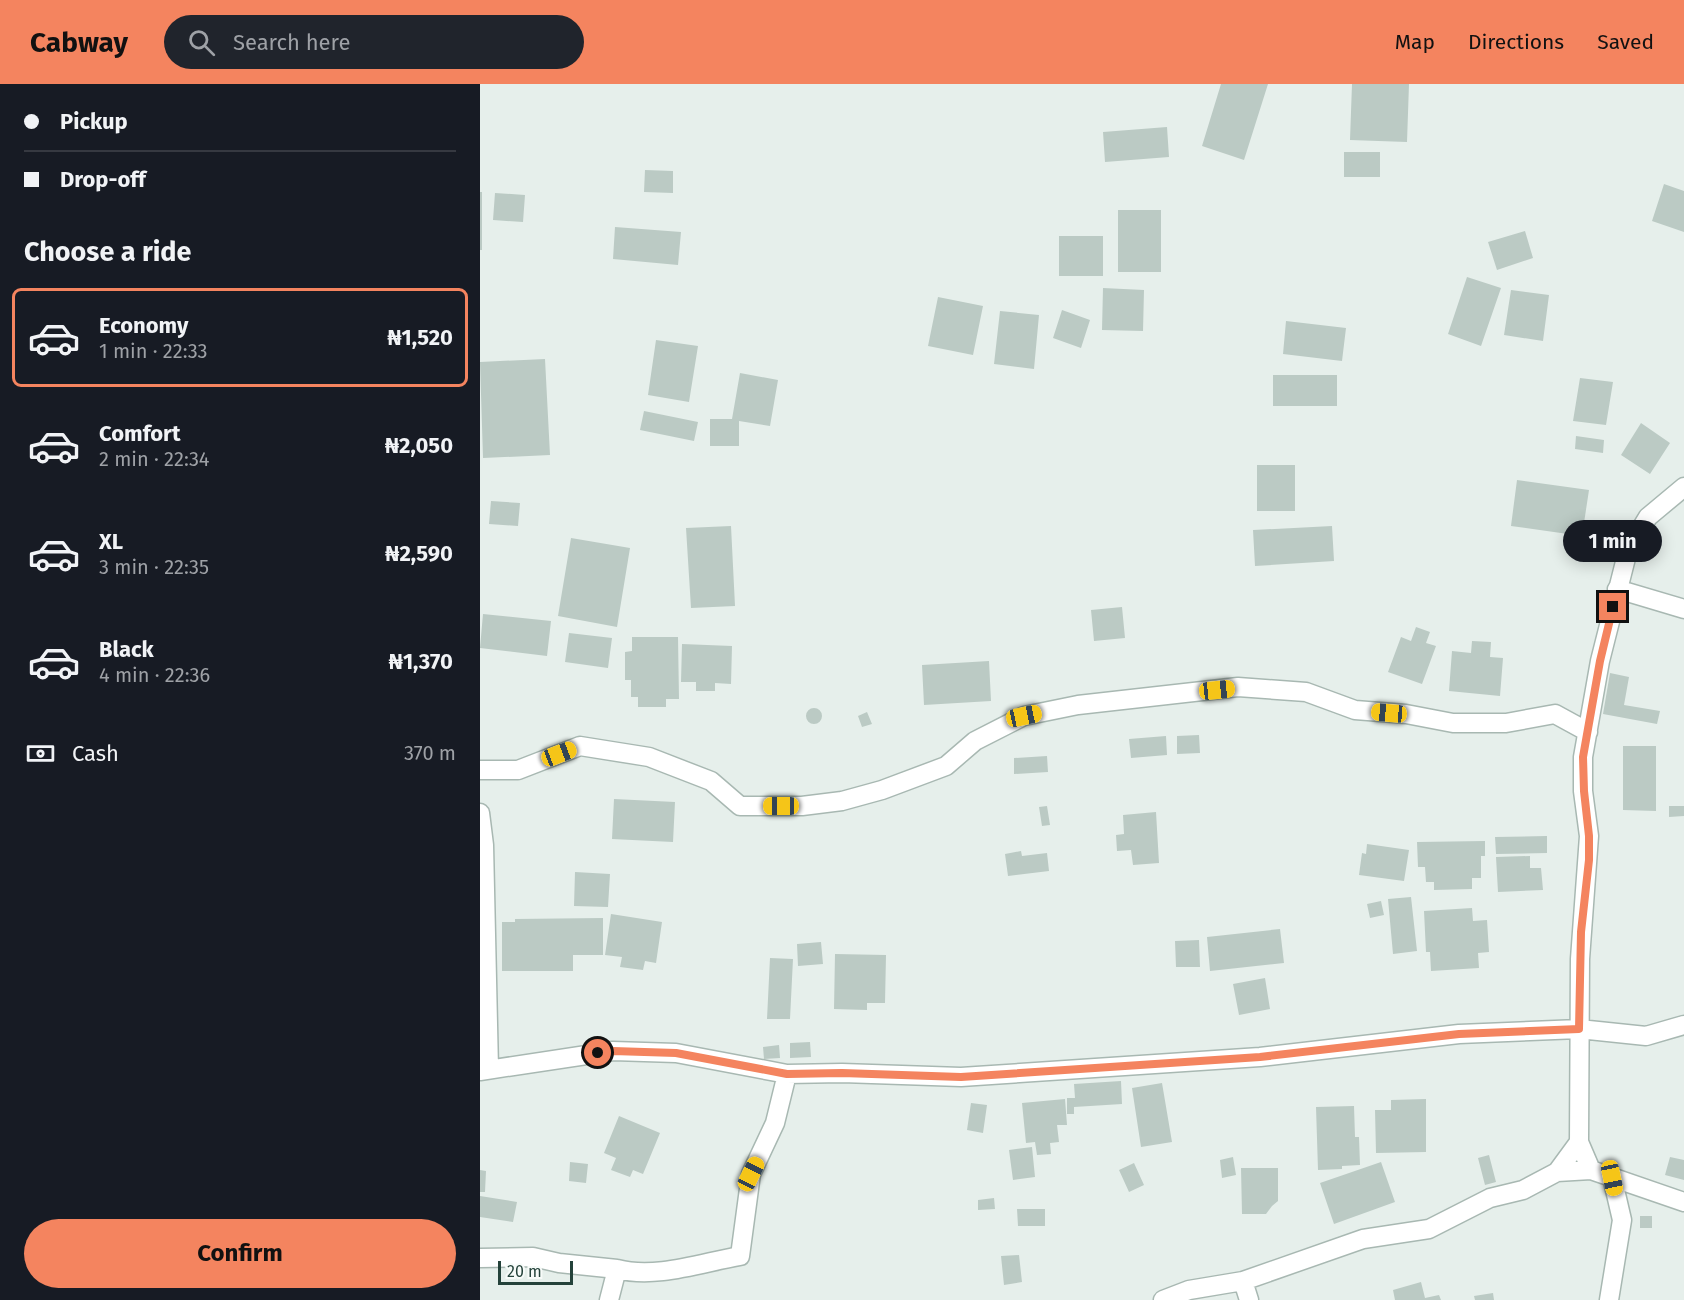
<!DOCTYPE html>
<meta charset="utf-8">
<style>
:root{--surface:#171b24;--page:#20242c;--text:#f1f3f6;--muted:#9ea1a6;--line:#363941;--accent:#f4845f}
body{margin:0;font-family:"Fira Sans",sans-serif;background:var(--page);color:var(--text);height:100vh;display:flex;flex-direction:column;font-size:22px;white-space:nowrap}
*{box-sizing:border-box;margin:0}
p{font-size:20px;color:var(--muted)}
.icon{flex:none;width:33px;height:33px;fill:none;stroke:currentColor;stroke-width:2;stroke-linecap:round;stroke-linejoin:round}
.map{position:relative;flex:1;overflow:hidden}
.panel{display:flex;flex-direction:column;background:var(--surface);width:480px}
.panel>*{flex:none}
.guide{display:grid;align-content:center;height:132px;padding:0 24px;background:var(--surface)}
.scale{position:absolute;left:18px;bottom:15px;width:75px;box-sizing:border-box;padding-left:6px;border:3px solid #24423a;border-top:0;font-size:16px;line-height:21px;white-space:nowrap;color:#24423a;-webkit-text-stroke:4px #f7fbf9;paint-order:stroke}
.end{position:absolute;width:27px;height:27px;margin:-14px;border:8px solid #f4845f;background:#111;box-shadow:0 0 0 3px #111}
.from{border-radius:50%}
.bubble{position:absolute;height:42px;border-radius:21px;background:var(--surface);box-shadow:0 3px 15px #0003;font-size:20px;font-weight:700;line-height:42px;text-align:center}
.car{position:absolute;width:18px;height:36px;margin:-18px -9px;border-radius:8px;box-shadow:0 0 4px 2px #0007;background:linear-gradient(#f5c518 24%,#345 0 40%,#f5c518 0 76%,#345 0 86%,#f5c518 0)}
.guide b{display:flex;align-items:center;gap:21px;height:57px;font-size:22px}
.guide b+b{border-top:2px solid var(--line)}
.guide i{width:15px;height:15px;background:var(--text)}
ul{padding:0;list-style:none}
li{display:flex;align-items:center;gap:18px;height:99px;margin:0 12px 9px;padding:0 12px;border:3px solid transparent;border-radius:9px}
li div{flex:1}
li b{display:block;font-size:22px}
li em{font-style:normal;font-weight:700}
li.active{border-color:var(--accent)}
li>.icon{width:54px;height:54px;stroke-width:1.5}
h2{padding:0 24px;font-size:27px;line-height:72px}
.pay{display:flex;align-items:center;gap:15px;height:66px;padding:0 24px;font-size:22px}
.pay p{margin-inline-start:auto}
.action{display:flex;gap:12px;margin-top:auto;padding:12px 24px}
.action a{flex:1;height:69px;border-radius:36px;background:var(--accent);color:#111;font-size:24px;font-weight:700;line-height:69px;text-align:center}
header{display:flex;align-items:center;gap:36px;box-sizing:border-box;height:84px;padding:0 30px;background:var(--accent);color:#111}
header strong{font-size:28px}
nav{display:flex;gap:33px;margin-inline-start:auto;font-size:21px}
.search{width:420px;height:54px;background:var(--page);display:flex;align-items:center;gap:15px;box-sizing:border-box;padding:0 21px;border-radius:33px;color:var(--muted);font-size:22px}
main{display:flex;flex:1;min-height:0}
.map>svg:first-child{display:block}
</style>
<header>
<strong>Cabway</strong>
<div class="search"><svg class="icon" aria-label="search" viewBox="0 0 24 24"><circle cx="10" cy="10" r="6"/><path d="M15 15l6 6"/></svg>Search here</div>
<nav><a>Map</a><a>Directions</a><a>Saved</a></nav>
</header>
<main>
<section class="panel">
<div class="guide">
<b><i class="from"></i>Pickup</b>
<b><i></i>Drop-off</b>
</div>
<h2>Choose a ride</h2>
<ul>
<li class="active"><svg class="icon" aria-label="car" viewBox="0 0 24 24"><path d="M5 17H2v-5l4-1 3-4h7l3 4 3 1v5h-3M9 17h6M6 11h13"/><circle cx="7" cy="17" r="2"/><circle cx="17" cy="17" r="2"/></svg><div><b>Economy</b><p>1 min · 22:33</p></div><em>₦1,520</em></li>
<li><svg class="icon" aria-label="car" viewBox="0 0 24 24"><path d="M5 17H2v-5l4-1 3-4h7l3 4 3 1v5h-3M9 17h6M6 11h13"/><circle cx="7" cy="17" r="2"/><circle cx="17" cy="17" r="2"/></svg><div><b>Comfort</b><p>2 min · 22:34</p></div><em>₦2,050</em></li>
<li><svg class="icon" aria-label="car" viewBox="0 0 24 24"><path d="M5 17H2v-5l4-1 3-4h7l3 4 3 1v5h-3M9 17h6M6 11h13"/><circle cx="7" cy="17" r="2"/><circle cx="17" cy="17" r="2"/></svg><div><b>XL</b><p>3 min · 22:35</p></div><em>₦2,590</em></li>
<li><svg class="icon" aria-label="car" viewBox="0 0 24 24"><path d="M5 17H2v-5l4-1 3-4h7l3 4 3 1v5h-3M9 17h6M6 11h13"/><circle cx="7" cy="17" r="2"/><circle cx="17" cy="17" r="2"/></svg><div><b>Black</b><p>4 min · 22:36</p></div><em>₦1,370</em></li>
</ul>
<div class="pay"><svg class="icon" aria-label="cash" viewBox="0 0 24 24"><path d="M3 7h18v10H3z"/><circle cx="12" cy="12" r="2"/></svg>Cash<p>370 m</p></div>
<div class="action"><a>Confirm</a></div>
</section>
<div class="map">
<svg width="1204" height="1216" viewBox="0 0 1204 1216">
<rect width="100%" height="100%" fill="#e6efeb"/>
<path fill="#bbcac4" d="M741 0H788L764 76 722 62Z
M872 0H929L927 58 870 56Z
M687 43 689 73 625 78 623 48Z
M864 68H900V93H864Z
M165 86 193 87V109L164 108Z
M1184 100 1204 107V148L1172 137Z
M0 108H2V166H0Z
M15 109 45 111 43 138 13 136Z
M638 126H681V188H638Z
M135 143 201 148 198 181 133 175Z
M1045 147 1053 174 1017 186 1008 158Z
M579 152H623V192H579Z
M987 193 1021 204 1001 262 968 250Z
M623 204 664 206 663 247 622 246Z
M1031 206 1069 211 1063 257 1024 251Z
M458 213 503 222 493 271 448 262Z
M582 226 610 236 601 264 573 254Z
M520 227 559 231 554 285 514 280Z
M806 237 866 244 862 277 803 270Z
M176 256 218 262 209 318 168 311Z
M65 275 70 371 3 374 0 278Z
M260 289 298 296 290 342 259 337V362H230V335H252Z
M793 291H857V322H793Z
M1100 294 1133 298 1126 341 1093 337Z
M164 327 218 338 214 357 160 346Z
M1161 339 1190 359 1170 390 1141 371Z
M1096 352 1124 356 1123 369 1095 365Z
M777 381H815V427H777Z
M1037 396 1109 406 1102 452 1031 442Z
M11 417 40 419 38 442 9 440Z
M251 442 255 522 211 524 206 444Z
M852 442 854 477 775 482 773 446Z
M91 454 150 464 137 543 78 532Z
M642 523 645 554 614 557 611 526Z
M3 530 71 537 67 572 0 564Z
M936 543 950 548 946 559 956 562 942 600 908 588 921 553 931 557Z
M89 549 132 554 128 584 85 578Z
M152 553H198L199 615H186V623H158V613H151V596H145V568L152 567Z
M992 557 1011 558 1010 573 1023 574 1020 612 969 607 972 567 991 569Z
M202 560 252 562 251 600 235 599V607H216V598H201Z
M509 577 511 617 444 621 442 581Z
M1130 589 1149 593 1144 621 1180 627 1177 640 1123 630Z
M326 632a8 8 0 1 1 16 0a8 8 0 1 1-16 0Z
M387 628 392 640 382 643 378 632Z
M719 651 720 669 697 670V652Z
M686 652 687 671 651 674 649 655Z
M1143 662H1176V727L1143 726Z
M567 672 568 688 534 690V674Z
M134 715 195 718 193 758 132 755Z
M567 722 570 741 562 742 559 723Z
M1189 722H1204V732L1189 733Z
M676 728 679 779 653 781 651 766 637 767 636 751 644 750 643 731Z
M1067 752V769L1016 770 1015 753Z
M1005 757V772H1001V794H992V805L954 806V798H946L945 783H938L937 758Z
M887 760 929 766 924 797 879 791 882 769 886 770Z
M541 767 542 772 567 769 569 787 528 792 525 770Z
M1050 772V784H1061L1063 806 1018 808 1016 773Z
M95 788 130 790 128 823 94 822Z
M931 813 937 867 913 870 908 815Z
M901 817 904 831 890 834 887 820Z
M992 824 993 837 1007 836 1009 868 998 869 999 884 951 887 950 868H946L944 827Z
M131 830 182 838 176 879 165 877 163 886 140 883 142 873 125 871Z
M123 834V871H93V887H22V838H35V835Z
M800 845 804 879 730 887 727 853Z
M719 856 720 883H696L695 857Z
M341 858 343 880 318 882 317 860Z
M355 870 406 871 405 919H387V926L354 925Z
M290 874 313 875 310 935H287Z
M785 894 790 925 759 931 753 900Z
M330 958 331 973 310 974V959Z
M299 961 300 974 284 975 283 963Z
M641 997 642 1020 594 1023V1030H587V1014H595L594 1000Z
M682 999 692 1058 661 1063 652 1004Z
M585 1015 587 1041H577L579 1058 570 1059 571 1070 557 1071 555 1058 546 1059 542 1019Z
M946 1015V1068L896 1069 895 1026H911V1016Z
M491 1019 507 1021 503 1049 487 1046Z
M874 1022 875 1053H879L880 1081 862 1082V1085L838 1086 836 1023Z
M139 1032 180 1049 163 1090 153 1086 150 1093 131 1086 136 1074 124 1069Z
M552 1063 555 1093 533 1096 529 1066Z
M1009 1071 1016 1098 1005 1101 998 1074Z
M753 1073 756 1091 742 1094 740 1076Z
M1190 1073 1204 1076V1096L1185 1091Z
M90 1078 108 1080 106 1099 89 1097Z
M901 1078 915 1118 854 1140 840 1099Z
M654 1079 664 1101 649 1108 639 1086Z
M761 1084H798V1117L792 1122 786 1130H762Z
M0 1086 6 1087 5 1108H0Z
M0 1112 37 1118 33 1138 0 1133Z
M514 1114 515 1125 498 1126V1116Z
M537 1125H565V1142H538Z
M1160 1132H1172V1144H1160Z
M539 1171 542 1198 524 1201 521 1172Z
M941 1198 945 1214 959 1211 961 1216H915L913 1206Z
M1013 1209 1014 1216H995L994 1212Z"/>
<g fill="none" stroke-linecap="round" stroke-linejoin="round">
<g stroke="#a8b8b2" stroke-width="21">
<path id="minor" d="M1137 505 1204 525
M0 686H38L100 662 169 673 231 697 260 722H322L362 717 402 706 466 682 495 657 544 632 598 621 758 603 826 608 875 626 926 630 973 639H1026L1075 630 1108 648
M0 729 4 761 9 985
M0 987 133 967 196 969 307 990
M1111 1086 1099 1058 1100 875 1109 752 1103 707V673L1120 577 1148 466 1168 433 1204 403
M1077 1088 1099 1058
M0 1174 53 1173 79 1179 137 1185
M763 1197 769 1216
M129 1216 137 1185C176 1195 220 1179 260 1172L271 1090 295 1039 307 990 362 989 481 993 780 973 979 950 1099 945 1166 952 1204 941
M683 1216 709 1206 763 1197 883 1155 949 1145 1010 1114 1043 1106 1077 1088 1111 1086 1204 1118
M1129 1216 1142 1136 1132 1093"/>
</g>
<use href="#minor" stroke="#fff" stroke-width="18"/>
</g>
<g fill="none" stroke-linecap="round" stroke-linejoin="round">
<path stroke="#f4845f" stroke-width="8" d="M118 969 133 967 196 969 307 990 362 989 481 993 780 973 979 950 1099 945 1101 848 1109 776V752L1104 707 1103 673 1120 577 1133 523"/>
</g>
</svg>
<div class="scale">20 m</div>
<i class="end from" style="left:118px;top:969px"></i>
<i class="end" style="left:1133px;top:523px"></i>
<div class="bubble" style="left:1083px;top:436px;width:99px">1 min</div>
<i class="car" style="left:737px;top:606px;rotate:84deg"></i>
<i class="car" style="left:909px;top:629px;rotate:275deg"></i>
<i class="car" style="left:544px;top:632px;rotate:78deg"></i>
<i class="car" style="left:79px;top:670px;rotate:69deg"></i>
<i class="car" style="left:301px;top:722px;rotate:270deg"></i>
<i class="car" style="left:271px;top:1090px;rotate:26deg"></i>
<i class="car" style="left:1132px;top:1094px;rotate:168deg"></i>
</div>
</main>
